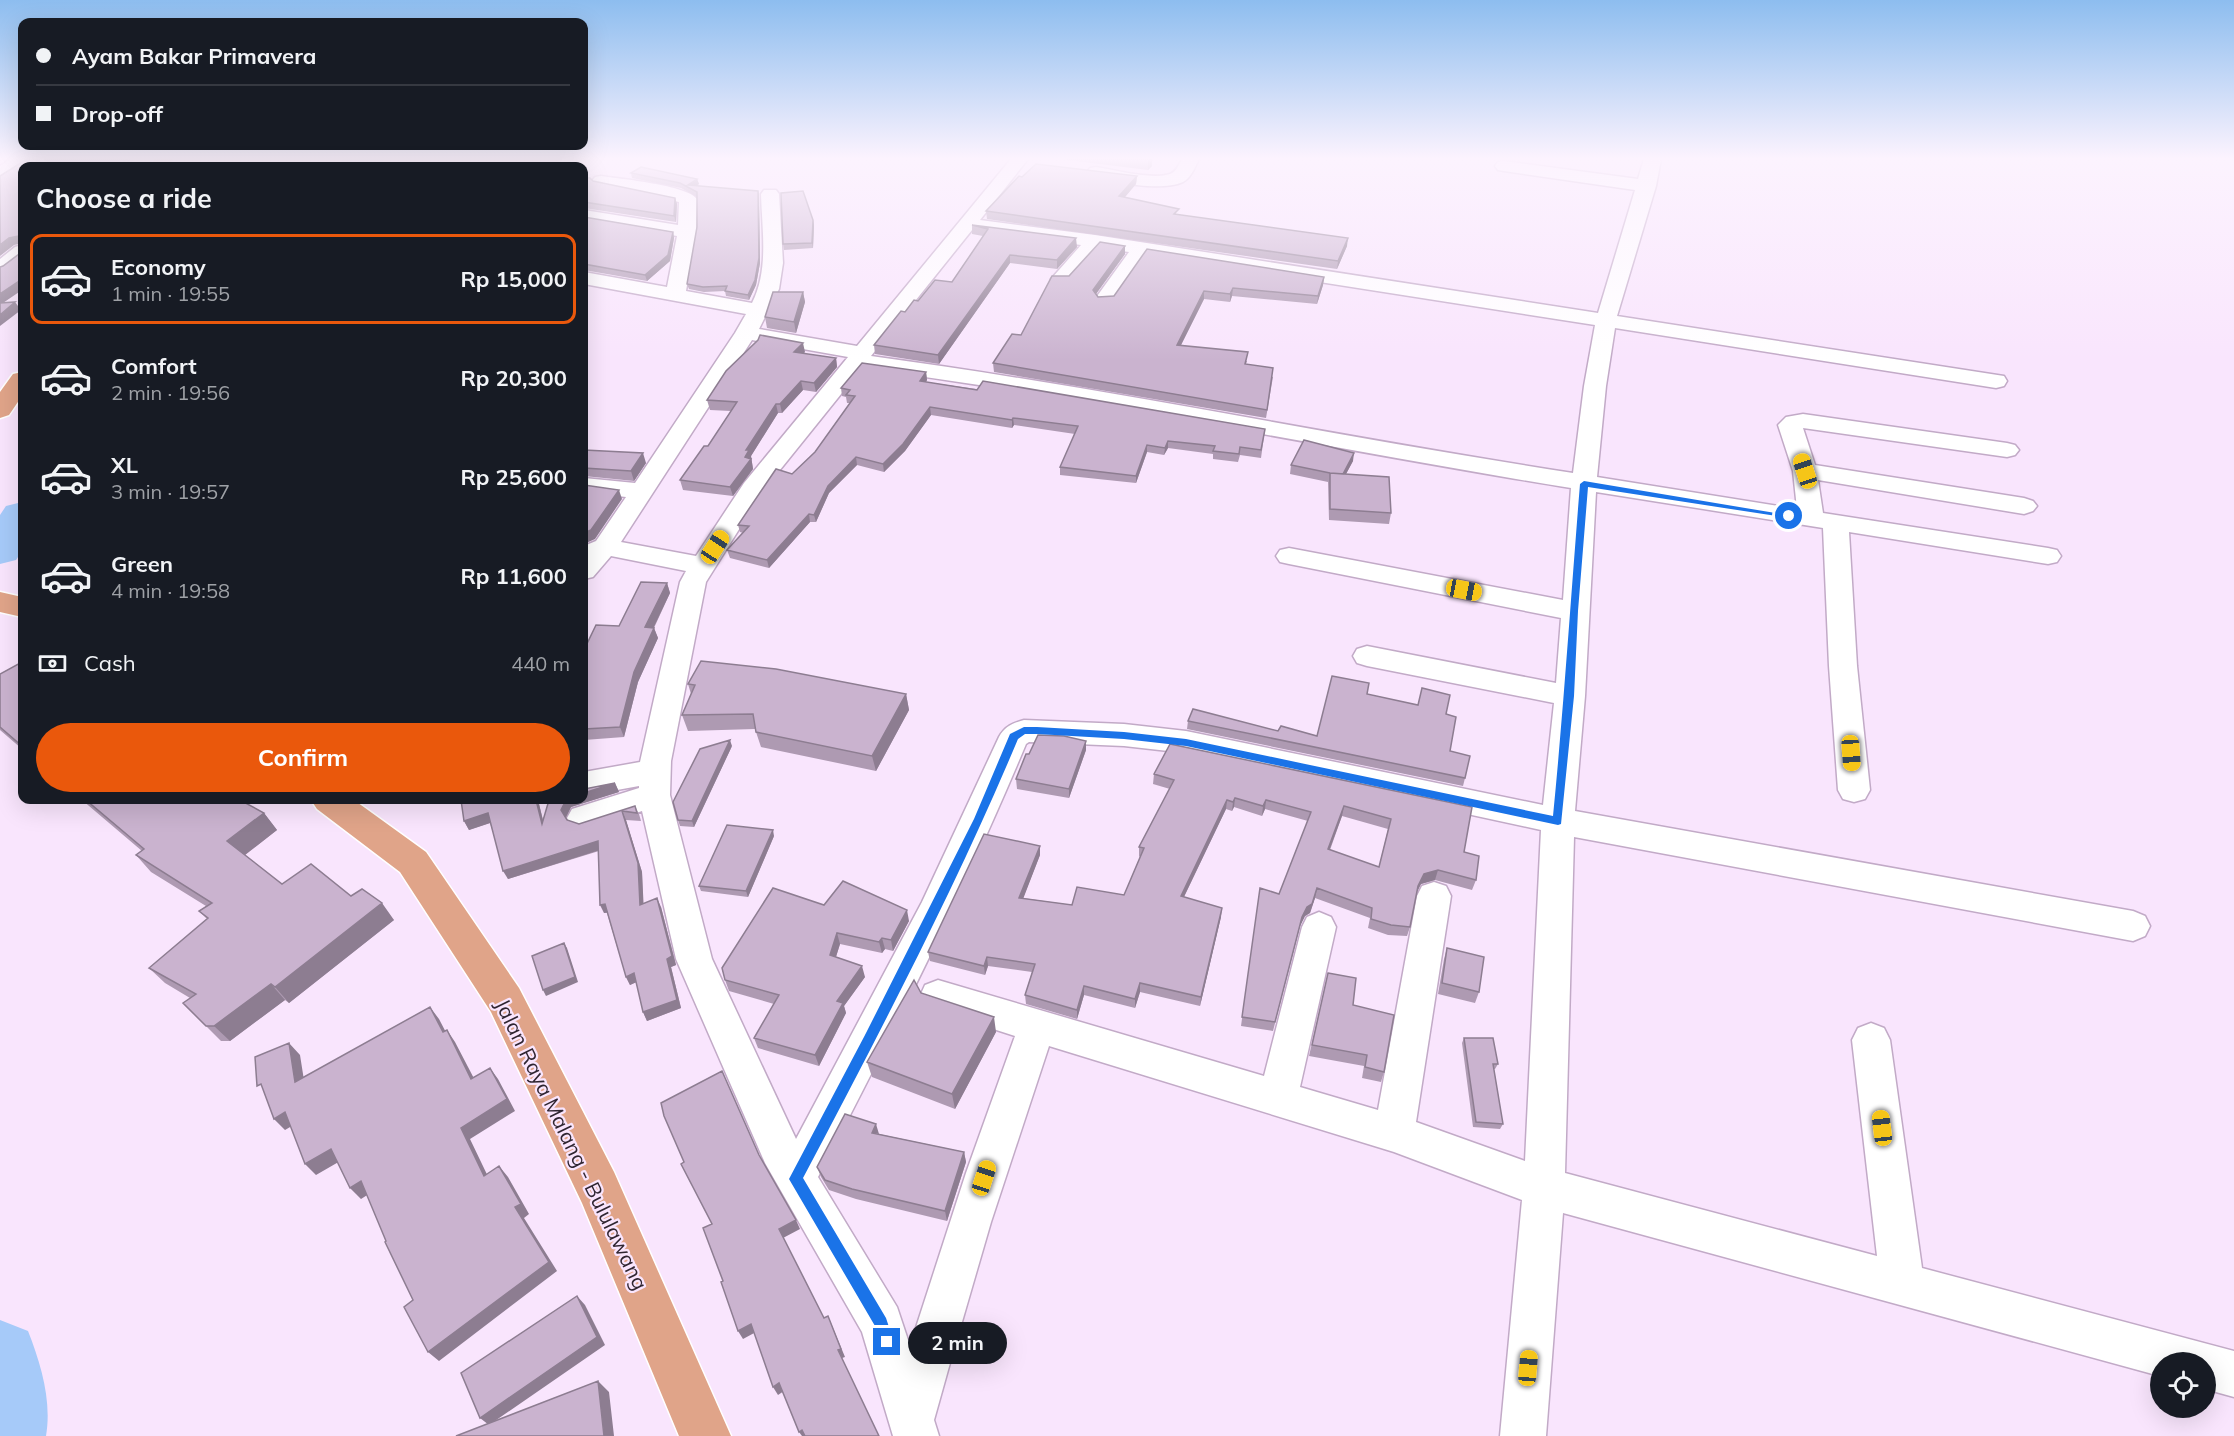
<!DOCTYPE html>
<meta charset="utf-8">
<style>
:root{--surface:#171b24;--page:#20242c;--text:#f1f3f6;--muted:#9ea1a6;--line:#363941;--accent:#ea580c}
body{margin:0;font-family:Mulish,sans-serif;background:var(--page);color:var(--text);height:100vh;display:flex;flex-direction:column;font-size:22px;white-space:nowrap}
*{box-sizing:border-box;margin:0}
p{font-size:20px;color:var(--muted)}
.icon{flex:none;width:33px;height:33px;fill:none;stroke:currentColor;stroke-width:2;stroke-linecap:round;stroke-linejoin:round}
.map{position:relative;flex:1;overflow:hidden}
.side{position:absolute;left:18px;top:162px;width:570px;height:642px;display:flex;flex-direction:column;background:var(--surface);border-radius:12px;box-shadow:0 6px 24px #0002}
.side>*{flex:none}
.banner{position:absolute;left:18px;top:18px;width:570px;height:132px;border-radius:12px;box-shadow:0 6px 24px #0002;display:grid;align-content:center;height:132px;padding:0 18px;background:var(--surface)}
.fabs{position:absolute;left:2150px;top:1352px;display:grid;gap:12px}
.fabs a{display:grid;place-items:center;width:66px;height:66px;border-radius:50%;background:var(--surface);box-shadow:0 6px 24px #0002;font-size:30px}
.end{position:absolute;width:27px;height:27px;margin:-14px;border:8px solid #1a73e8;background:#fff;box-shadow:0 0 0 3px #fff}
.from{border-radius:50%}
.bubble{position:absolute;height:42px;border-radius:21px;background:var(--surface);box-shadow:0 6px 24px #0002;font-size:20px;font-weight:700;line-height:42px;text-align:center}
.car{position:absolute;width:18px;height:36px;margin:-18px -9px;border-radius:8px;box-shadow:0 0 4px 2px #0007;background:linear-gradient(#f5c518 24%,#345 0 40%,#f5c518 0 76%,#345 0 86%,#f5c518 0)}
.banner b{display:flex;align-items:center;gap:21px;height:57px;font-size:22px}
.banner b+b{border-top:2px solid var(--line)}
.banner i{width:15px;height:15px;background:var(--text)}
ul{padding:0;list-style:none}
li{display:flex;align-items:center;gap:18px;height:90px;margin:0 12px 9px;padding:0 6px;border:3px solid transparent;border-radius:12px}
li div{flex:1}
li b{display:block;font-size:22px}
li em{font-style:normal;font-weight:700}
li.active{border-color:var(--accent)}
li>.icon{width:54px;height:54px;stroke-width:1.5}
h2{padding:0 18px;font-size:27px;line-height:72px}
.pay{display:flex;align-items:center;gap:15px;height:66px;padding:0 18px;font-size:22px}
.pay p{margin-inline-start:auto}
.cta{display:flex;gap:12px;margin-top:auto;padding:12px 18px}
.cta a{flex:1;height:69px;border-radius:36px;background:var(--accent);color:#fff;font-size:24px;font-weight:700;line-height:69px;text-align:center}
.map>svg:first-child{display:block}
</style>
<div class="map">
<svg width="2234" height="1436" viewBox="0 0 2234 1436">
<rect width="100%" height="100%" fill="#f9e5fd"/>
<g fill="none" stroke-linecap="round" stroke-linejoin="round">
<path fill="#a6caf9" fill-rule="evenodd" d="M385 159 378 166H338L343 159Z
M22 502V551L16 560 0 564V515L6 506Z
M0 1320 28 1331C41 1364 52 1401 46 1436H0Z"/>
<g stroke="#c2aac7" stroke-width="3">
<path id="street" d="M134 159H152L146 166H129Z
M1011 159H1028L980 220 1095 235 1598 313 1635 190 1504 171 1498 170 1495 166 1498 162 1504 161 1638 179 1644 159H1661L1656 186 1617 316 2004 376 2007 381 2004 386 1996 388 1615 328 1606 386 1597 477 1797 509 1793 471 1778 425 1786 417 1803 414 2007 443 2015 445 2019 450 2015 455 2007 457 1803 428 1815 465 2024 498 2033 501 2037 506 2033 511 2024 514 1818 480 1823 513 2048 548 2057 550 2061 556 2057 562 2048 564 1849 532 1857 666 1870 790 1865 799 1854 802 1843 799 1838 790 1829 666 1823 528 1596 492 1585 696 1575 811 2133 911 2145 916 2150 926 2145 936 2133 941 1574 837 1565 1173 1877 1256 1852 1040 1858 1028 1871 1023 1884 1028 1890 1040 1922 1268 2234 1351V1397L2205 1389V1362H2160V1376L1563 1213 1546 1436H1500L1522 1200 1394 1152 1049 1046 991 1222 948 1370 934 1420 939 1436H893L862 1332 765 1163 676 959 642 811 583 831 572 827 567 818 572 809 639 788V786L584 796V772L640 762 680 582 686 571 611 556 593 577 584 579V546L596 541 626 497 584 492V478L635 483 735 333 746 314 584 284V272L667 287 677 236 584 220V210L678 225 679 202 595 185 592 181 595 177 601 176C620 179 687 185 697 199L696 232 686 291 752 303C769 270 762 230 761 194L764 190H776L779 194 783 263 779 289 759 329 857 346ZM972 230 1081 245 1051 279 1054 283H1068L1099 248 1129 252 1095 299 1098 303H1112L1146 255 1595 325 1584 386 1573 473C1339 437 1107 388 871 356ZM752 340 848 357 744 483 696 556 621 542ZM862 368C1100 400 1334 450 1571 488L1563 600 1289 548 1280 550 1276 556 1280 562 1289 564 1561 618 1556 683 1367 646 1357 649 1353 656 1357 663 1367 666 1554 703 1543 805 1186 731 1124 724 1024 720C1013 723 1005 726 999 737L922 902 796 1139 712 959 670 795 671 761 706 582 763 491ZM1029 742 1124 746 1186 753 1541 830 1525 1161 1416 1122 1451 896 1446 886 1434 882 1422 886 1417 896 1378 1110 1300 1087 1336 927 1331 917 1319 912 1307 917 1302 927 1264 1076 938 980 925 985 920 996 925 1007 1015 1036 966 1173 910 1346 897 1307 818 1177C892 1035 964 892 1026 744Z
M1182 159H1199C1195 167 1191 178 1183 182 1160 192 1113 182 1090 176L1087 172 1090 168 1096 167C1115 170 1152 180 1170 174 1176 172 1179 165 1182 159Z
M22 245V260L7 272 0 274V259L15 247Z"/>
</g>
<g stroke="#c2aac7" stroke-width="3">
<path id="secondary" d="M10 159H32L7 179 0 181V166Z"/>
</g>
<g stroke="#fff" stroke-width="3">
<path id="primary" d="M154 159H173L170 166H152Z
M22 372V396L9 415 0 418V392L13 374Z
M0 592 22 597V617L0 612Z
M311 800H354L426 852 519 988 614 1172 731 1436H679L582 1203 491 1012 400 872 317 809Z"/>
</g>
<use href="#street" fill="#fff" fill-rule="evenodd"/>
<use href="#secondary" fill="#fff" fill-rule="evenodd"/>
<use href="#primary" fill="#e0a489" fill-rule="evenodd"/>
</g>
<path fill="#ae9ab2" fill-rule="evenodd" d="M1060 159H1152V166L1148 170Z
M631 173 697 179 699 184 696 186 758 191 759 196 760 263 756 285 749 300 726 296 725 291 704 292 689 289 687 284 697 227V197L681 188 632 178Z
M1137 176 1136 184 1125 197 1179 215 1347 246 1337 269 987 219 986 211Z
M584 178 593 181 675 198 677 204 676 222 584 208Z
M584 217 673 232 674 238 670 261 647 281 584 270V271Z
M813 220 814 225 813 248 784 250 783 244Z
M972 225 1077 247 1057 269 1010 263 939 364 875 354 874 345 918 301 952 282 983 236 972 234Z
M1125 246V254L1096 294 1098 297 1324 277 1323 285 1317 304 1232 296 1230 302 1204 299 1181 345 1247 361 1246 364 1273 377 1266 418 994 372 993 363 1021 335 1069 276Z
M803 292 805 302 796 333 767 328 765 317Z
M805 352 803 354 836 358 837 367 816 392 803 390 782 413H778L751 456 753 469 733 496 683 490 680 480 708 446 731 411 710 410 707 400Z
M926 372 927 380 926 382 1265 429 1261 458 1240 455 1238 462 1213 459V454L1168 448 1164 455 1147 452 1136 483 1060 475V467L1075 434 1014 425 1012 428 931 415 905 451 884 472 857 465 829 493 816 522H810L769 568 730 558 727 550 743 533 740 532 738 525 815 452 850 403H847L846 397 842 396 841 388Z
M584 450 646 463 634 481 584 476Z
M1353 461 1346 474 1391 513 1389 524 1329 520 1328 482 1290 474 1291 465Z
M667 583 670 593 654 628 658 638 638 682 624 737 584 740V650L619 626Z
M22 662V749L0 730V674Z
M688 684 906 694 909 710 876 771 761 747 755 729 688 731 682 715 691 694Z
M1367 694 1418 705 1446 714 1450 751 1465 778 1463 786 1187 729 1188 721 1317 736Z
M732 746 694 827 680 826 678 820Z
M1086 750 1069 798 1017 789 1016 779 1029 754Z
M1154 774 1472 807 1464 852 1476 880 1472 890 1435 880 1421 884 1416 893 1410 927 1407 936 1388 935 1368 928 1370 918 1315 898 1310 913 1305 916 1300 926 1273 1031 1241 1026 1260 888 1279 894 1308 821 1265 809 1262 816 1234 807 1232 811 1226 809 1184 897 1221 917 1200 1006 1140 992 1135 1008 1084 995 1077 1019 1026 1004 1025 995 1032 972 988 966 985 975 930 961 928 952 1040 846V855L1023 898 1072 905 1124 895 1140 857 1139 856V847L1170 789 1153 784ZM1342 816 1388 829 1379 867 1330 850Z
M615 783 619 792 571 807 566 818 567 820 579 824 635 806 639 814 641 821 626 820 642 872 643 903 661 907 676 965 671 967 681 1008 647 1021 643 1012 636 982 630 985 626 977 607 913H604L599 851 508 879 490 823 469 830 464 821 461 800H538L543 820Z
M82 800H240L264 813 277 830 245 855 282 884 351 896 394 920 289 1003 285 1000 230 1041H221L183 1003 190 998 165 983 149 968 207 919 199 911 206 906 151 872 136 855 142 851Z
M774 836 748 897 701 891 699 886Z
M824 905 909 921 893 951 885 949 882 953 840 944 836 957 865 977 844 1006 846 1013 819 1066 758 1048 754 1038 774 1004 729 991 725 980Z
M1447 948 1479 992 1475 1003 1438 994 1444 959Z
M1328 973 1353 1005 1384 1072 1381 1082 1362 1078 1364 1066 1309 1056Z
M921 993 996 1032 955 1109 872 1077 867 1062Z
M1464 1038 1498 1064 1495 1069H1494L1503 1124 1500 1129 1473 1127 1462 1043Z
M879 1134 964 1152 966 1162 947 1221 856 1199 829 1190 821 1177 817 1167Z"/>
<path fill="#8d7d91" d="M124 159H131L127 165 128 166H117Z
M1149 159H1152V166L1148 170V161Z
M1137 176 1136 184 1119 204V196Z
M697 179 699 184 691 189 688 185Z
M758 191 759 196 760 263 756 285 749 300 748 295Z
M675 198 677 204 676 222 674 216Z
M813 220 814 225 813 248 812 243Z
M673 232 674 238 670 261 647 281 645 275Z
M19 236 22 243 14 245 0 256V245L9 238Z
M1076 238 1077 247 1057 269V260Z
M1348 238 1347 246 1337 269 1338 261Z
M1125 246V254L1093 298V290Z
M1010 255V263L939 364 938 355Z
M1324 277 1323 285 1317 304 1318 296Z
M22 279V290L0 305V294Z
M1233 288 1232 296 1230 302V294Z
M1204 291V299L1177 353V345Z
M803 292 805 302 796 333 794 322Z
M15 302 21 310 0 326V315Z
M803 343 805 352 796 361 794 352Z
M836 358 837 367 816 392 814 383Z
M926 372 927 380 921 389 920 381Z
M801 381 803 390 782 413 780 404Z
M776 404 778 413 751 456 753 469 733 496 730 487 745 457 746 450Z
M930 407 931 415 905 451 884 472 883 464Z
M1013 418 1014 425 1012 428V420Z
M1168 441V448L1164 455 1165 448Z
M1147 445V452L1136 483V476Z
M643 453 646 463 634 481 631 471Z
M1354 453 1353 461 1340 485 1342 476Z
M856 457 857 465 829 493 816 522 814 515 828 486Z
M619 490 622 499 595 539 584 544V533Z
M809 514 810 522 769 568 767 560Z
M667 583 670 593 649 637 645 627Z
M654 628 658 638 638 682 624 737 620 727 634 672Z
M906 694 909 710 876 771 872 756Z
M730 740 732 746 694 827 692 821Z
M1086 741V750L1069 798V789Z
M615 783 619 792 571 807 565 819 561 810 566 800H584V793Z
M1235 798 1234 807 1232 811 1233 802Z
M536 800H538L546 833 542 824Z
M1227 800 1226 809 1180 905 1181 896Z
M1266 800 1265 809 1262 816 1263 806Z
M1344 806 1342 816 1326 859 1328 849Z
M622 811 626 820 642 872 644 913 640 905Z
M264 813 277 830 241 858 227 841Z
M488 813 493 822 469 830 464 821Z
M773 830 774 836 748 897 746 891Z
M598 841 603 849 508 879 503 871Z
M1040 846V855L1020 907 1019 898Z
M1438 870 1435 880 1421 884 1415 896 1418 886 1424 874Z
M1317 888 1315 898 1310 913 1305 916 1300 926 1273 1031 1302 917Z
M657 898 661 907 676 965 671 967 681 1008 647 1021 643 1012Z
M382 903 394 920 289 1003 275 987Z
M605 904 609 912 604 913 600 905Z
M1222 908 1221 917 1200 1006 1201 997Z
M907 910 909 921 893 951 891 940Z
M837 933 840 944 833 966 830 955Z
M882 938 885 949 882 953 879 942Z
M564 943 567 948 578 982 546 996 543 990Z
M987 957 988 966 985 975 984 966Z
M862 966 865 977 844 1006 846 1013 819 1066 815 1055 837 1001Z
M634 973 639 981 630 985 626 977Z
M1140 983V992L1135 1008V999Z
M271 984 285 1000 230 1041 214 1026Z
M1084 986V995L1077 1019V1010Z
M430 1007 439 1019 452 1044 443 1032Z
M994 1017 996 1032 955 1109 952 1094Z
M447 1030 455 1042 480 1090 471 1079Z
M289 1043 300 1055 306 1093 295 1082Z
M490 1068 498 1079 515 1111 470 1139 493 1187 484 1176 461 1128Z
M285 1112 297 1123 285 1130 274 1119Z
M876 1124 879 1134 872 1133Z
M331 1149 342 1160 316 1175 305 1164Z
M964 1152 966 1162 947 1221 945 1211Z
M499 1166 508 1177 529 1214 524 1218 557 1271 439 1361 428 1352 515 1207Z
M361 1181 372 1192 361 1199 350 1188Z
M796 1220 800 1229 783 1238 779 1229Z
M577 1296 585 1305 605 1345 489 1425 480 1418Z
M828 1316 845 1357 842 1358 838 1350Z
M751 1324 756 1332 743 1339 738 1331Z
M598 1381 609 1392 614 1436H604Z
M779 1383 784 1391 778 1395 773 1387Z
M802 1430 806 1436H802L799 1432Z"/>
<path fill="#cab3cf" stroke="#8d7d91" stroke-width="1.5" fill-rule="evenodd" d="M27 159H124V161L117 166H22V279L0 294V267L3 266 19 254V236L9 238 0 245V176Z
M1036 164 1137 176 1119 196 1179 209 1174 214 1348 238 1338 261 986 211 1019 176 1022 177Z
M641 167 697 179 688 185 758 191 759 258 755 280 748 295 725 291 727 286 703 287 687 284 697 227V192L680 183 631 173Z
M584 178H590L593 181 675 198 674 216 584 202Z
M803 191 813 220 812 243 783 244 781 193Z
M584 217 673 232 668 255 645 275 584 264Z
M972 225 1076 238 1057 260 1010 255 938 355 874 345 901 311 905 312 914 300 918 301 935 280 952 282 988 229Z
M1100 242 1125 246 1093 290 1098 297 1114 296 1147 249 1324 277 1318 296 1233 288 1230 294 1204 291 1177 345 1248 352 1245 364 1273 368 1267 410 993 363 1012 334 1021 335 1052 276H1069Z
M773 292H803L794 322 765 317Z
M15 302 0 315V303Z
M760 335 803 343 794 352 836 358 814 383 801 381 780 404H776L746 450H749L745 457 751 459 730 487 680 480 704 446H708L737 402 707 400 726 371 758 340Z
M862 363 926 372 920 381 977 390 983 381 1265 429 1261 450 1240 447 1239 454 1213 451 1215 446 1168 441 1165 448 1147 445 1136 476 1060 467 1078 426 1013 418 1012 420 930 407 903 444 883 464 856 457 828 486 814 515 809 514 767 560 727 550 749 526 738 525 776 469 792 474 815 452 855 396 846 395 850 390 841 388Z
M1304 440 1354 453 1343 474 1330 473 1291 465Z
M584 450 643 453 631 471 584 468Z
M1330 473 1389 477 1391 513 1330 509Z
M584 485 619 490 591 530 584 533Z
M641 582 667 583 645 627 654 628 634 672 620 727 584 729V672L587 664H584V650L596 625 619 626Z
M701 661 776 669 906 694 872 756 756 732 753 714 682 715 695 685 688 684Z
M22 662V746L0 727V674Z
M1332 676 1369 683 1367 694 1418 705 1422 688 1450 695 1446 714 1456 717 1450 751 1470 756 1465 778 1188 721 1193 709 1278 731 1281 726 1317 736Z
M1038 735 1064 736 1086 741 1069 789 1016 779 1026 754H1029Z
M730 740 692 821 678 820 673 802 700 749Z
M1170 744 1472 807 1464 852 1479 856 1476 880 1438 870 1424 874 1418 886 1410 927 1391 925 1371 919 1372 908 1317 888 1312 904 1307 907 1302 917 1275 1022 1242 1017 1260 888 1279 894 1311 812 1266 800 1263 806 1235 798 1233 802 1227 800 1181 896 1222 908 1201 997 1140 983 1135 999 1084 986 1077 1010 1025 995 1035 964 987 957 984 966 928 952 984 834 1040 846 1019 898 1072 905 1077 887 1124 895 1144 848 1139 847 1174 780 1154 774ZM1344 806 1391 819 1379 867 1328 849Z
M615 783 584 793V789Z
M86 800H240L264 813 227 841 282 884 311 864 351 896 362 889 382 903 275 987 271 984 214 1026H206L183 1003 196 994 149 968 208 918 199 911 212 903 136 855 144 849Z
M461 800H536L542 824 549 800H566L561 810 567 820 579 824 635 806 637 813 622 811 638 863 640 905 657 898 672 956 667 959 677 1000 643 1012 634 973 626 977 605 904 600 905 598 841 503 871 488 813 464 821Z
M727 825 773 830 746 891 699 886Z
M843 881 907 910 891 940 882 938 879 942 837 933 830 955 862 966 837 1001 843 1003 815 1055 754 1038 779 995 725 980 722 968 773 888 824 905Z
M564 943 575 977 543 990 532 956Z
M1447 948 1484 957 1479 992 1442 983Z
M1328 973 1356 978 1353 1005 1394 1015 1384 1072 1365 1067 1367 1055 1312 1045Z
M914 980 921 993 994 1017 952 1094 867 1062Z
M430 1007 443 1032 447 1030 471 1079 490 1068 507 1099 461 1128 484 1176 499 1166 521 1204 515 1207 549 1262 428 1352 404 1307 413 1300 385 1242 386 1241 361 1181 350 1188 331 1149 305 1164 285 1112 274 1119 261 1084 257 1086 255 1057 289 1043 295 1082Z
M1464 1038H1493L1498 1064H1493L1503 1124 1476 1122Z
M722 1071 759 1155 796 1220 779 1229 824 1318 828 1316 841 1349 838 1350 879 1436H805L802 1430 799 1432 779 1383 773 1387 751 1324 738 1331 721 1282 723 1281 703 1228 712 1224 681 1164 684 1162 664 1116 661 1103Z
M845 1114 876 1124 872 1133 964 1152 945 1211 852 1189 825 1180 817 1167Z
M577 1296 597 1337 480 1418 461 1373Z
M598 1381 604 1436H456Z"/>
<linearGradient id="sky" x2="0" y2="1"><stop stop-color="#8dbdef"/><stop offset="0.44" stop-color="#fcf3fe"/><stop offset="1" stop-color="#fcf3fe" stop-opacity="0"/></linearGradient>
<rect width="2234" height="360" fill="url(#sky)"/>
<path fill="#1a73e8" d="M1584 481 1793 516 1789 518 1588 487 1578 611 1574 696 1561 824 1558 825 1186 746 1124 739 1037 734H1025L1018 739C955 889 879 1034 803 1178L886 1318 894 1342 892 1348 887 1350 882 1348 875 1326 789 1179 865 1035 974 819 1010 734 1024 727H1037L1124 732 1186 739 1553 816C1564 705 1571 594 1580 484Z"/>
<g text-anchor="middle" dominant-baseline="central" stroke-width="4.5" stroke-linejoin="round" paint-order="stroke">
<g font-size="21" fill="#2f2531" stroke="#f9e5fd">
<text transform="translate(572 1144) rotate(64)">Jalan Raya Malang - Bululawang</text>
</g>
</g>
</svg>
<div class="fabs">
<a><svg class="icon" aria-label="locate" viewBox="0 0 24 24"><circle cx="12" cy="12" r="6"/><path d="M12 2v4M12 18v4M2 12h4M18 12h4"/></svg></a>
</div>
<i class="end from" style="left:1789px;top:516px"></i>
<i class="end" style="left:887px;top:1342px"></i>
<div class="bubble" style="left:908px;top:1322px;width:99px">2 min</div>
<i class="car" style="left:1805px;top:471px;rotate:342deg"></i>
<i class="car" style="left:715px;top:547px;rotate:33deg"></i>
<i class="car" style="left:1464px;top:590px;rotate:101deg"></i>
<i class="car" style="left:1851px;top:753px;rotate:176deg"></i>
<i class="car" style="left:1882px;top:1128px;rotate:353deg"></i>
<i class="car" style="left:984px;top:1178px;rotate:18deg"></i>
<i class="car" style="left:1528px;top:1368px;rotate:5deg"></i>
<div class="banner">
<b><i class="from"></i>Ayam Bakar Primavera</b>
<b><i></i>Drop-off</b>
</div>
<section class="side">
<h2>Choose a ride</h2>
<ul>
<li class="active"><svg class="icon" aria-label="car" viewBox="0 0 24 24"><path d="M5 17H2v-5l4-1 3-4h7l3 4 3 1v5h-3M9 17h6M6 11h13"/><circle cx="7" cy="17" r="2"/><circle cx="17" cy="17" r="2"/></svg><div><b>Economy</b><p>1 min · 19:55</p></div><em>Rp 15,000</em></li>
<li><svg class="icon" aria-label="car" viewBox="0 0 24 24"><path d="M5 17H2v-5l4-1 3-4h7l3 4 3 1v5h-3M9 17h6M6 11h13"/><circle cx="7" cy="17" r="2"/><circle cx="17" cy="17" r="2"/></svg><div><b>Comfort</b><p>2 min · 19:56</p></div><em>Rp 20,300</em></li>
<li><svg class="icon" aria-label="car" viewBox="0 0 24 24"><path d="M5 17H2v-5l4-1 3-4h7l3 4 3 1v5h-3M9 17h6M6 11h13"/><circle cx="7" cy="17" r="2"/><circle cx="17" cy="17" r="2"/></svg><div><b>XL</b><p>3 min · 19:57</p></div><em>Rp 25,600</em></li>
<li><svg class="icon" aria-label="car" viewBox="0 0 24 24"><path d="M5 17H2v-5l4-1 3-4h7l3 4 3 1v5h-3M9 17h6M6 11h13"/><circle cx="7" cy="17" r="2"/><circle cx="17" cy="17" r="2"/></svg><div><b>Green</b><p>4 min · 19:58</p></div><em>Rp 11,600</em></li>
</ul>
<div class="pay"><svg class="icon" aria-label="cash" viewBox="0 0 24 24"><path d="M3 7h18v10H3z"/><circle cx="12" cy="12" r="2"/></svg>Cash<p>440 m</p></div>
<div class="cta"><a>Confirm</a></div>
</section>
</div>
